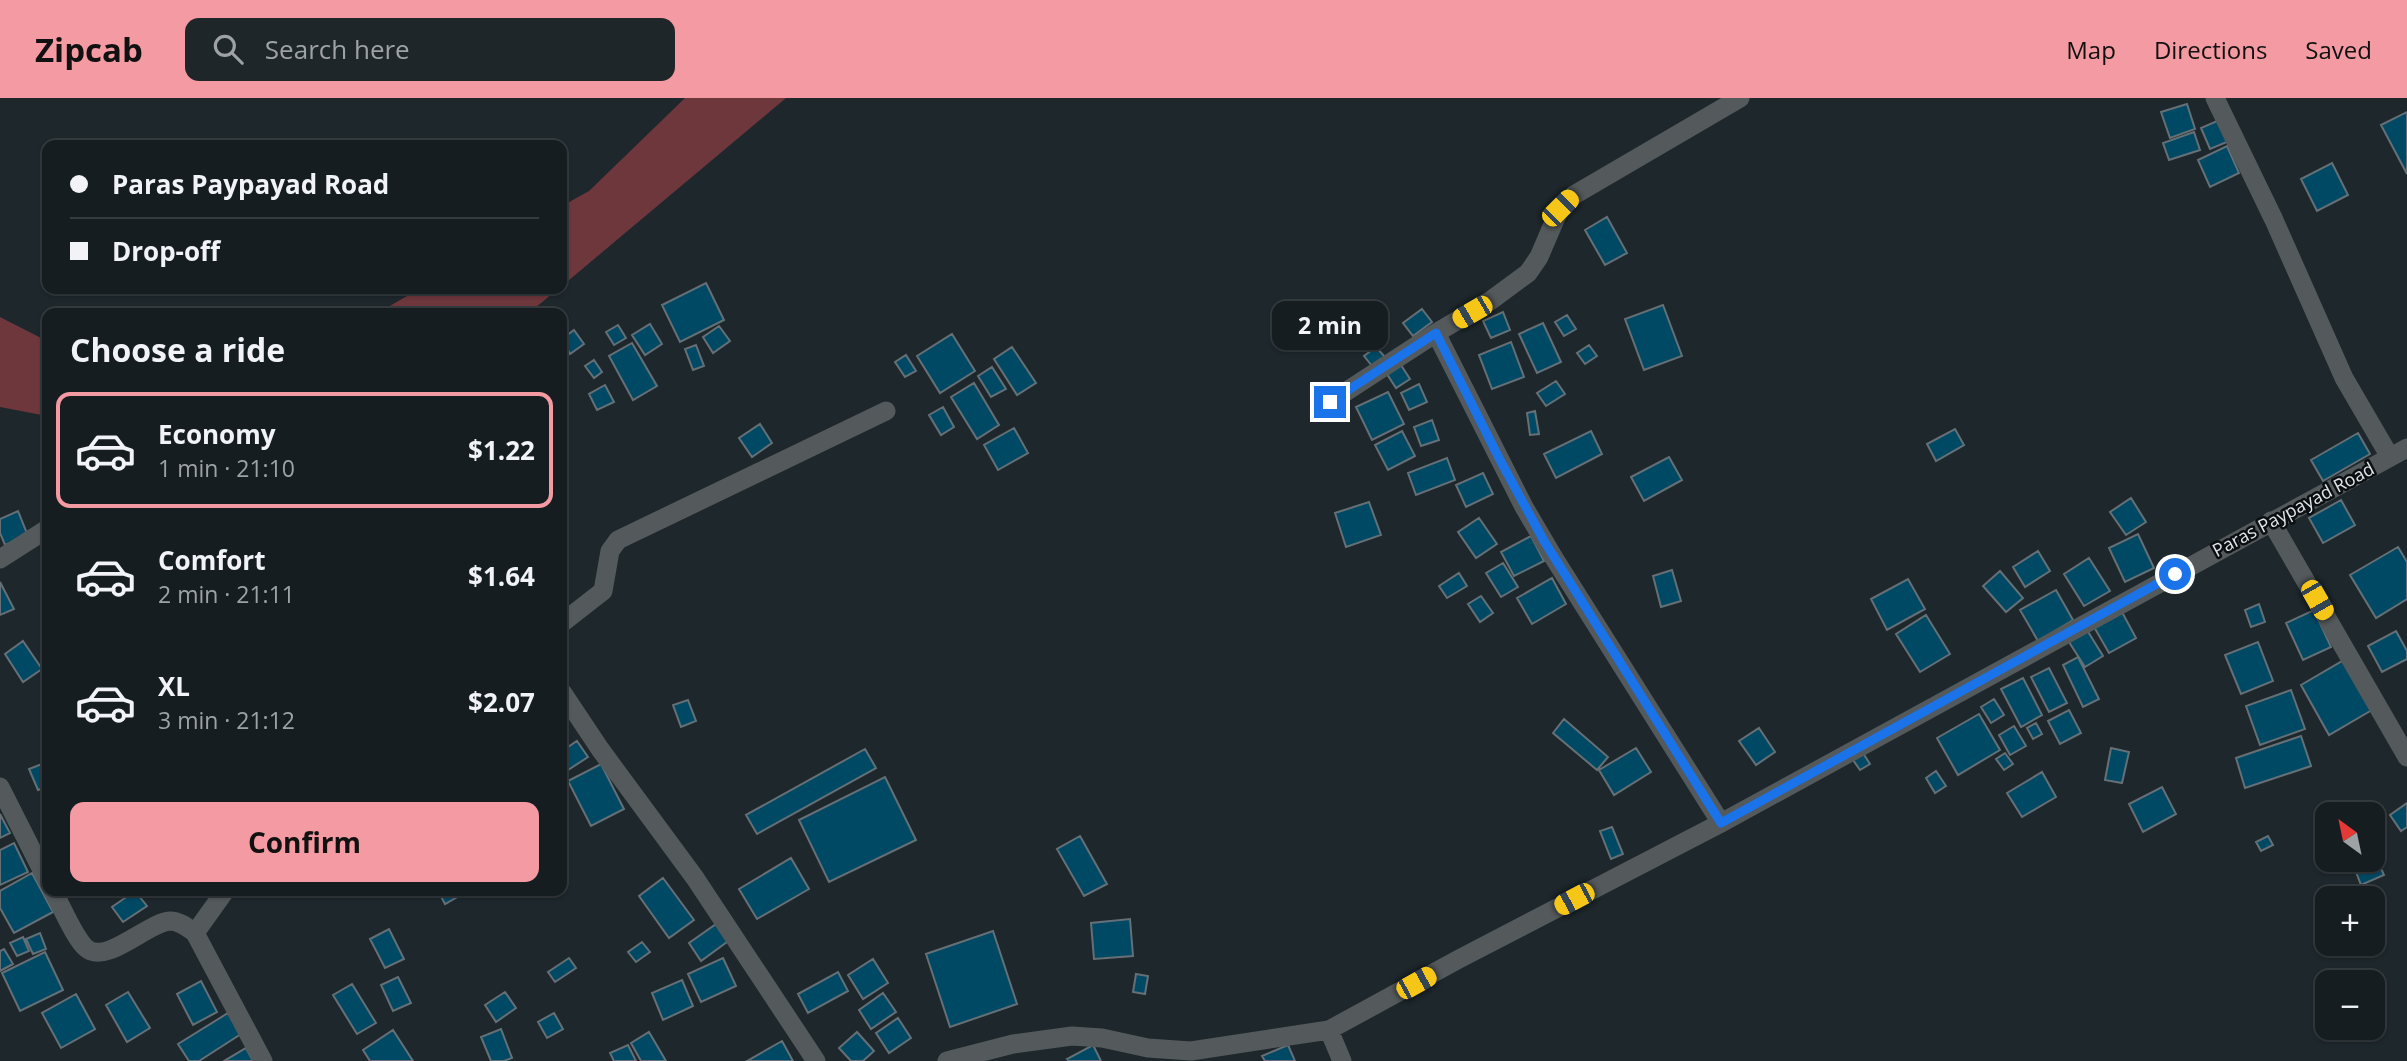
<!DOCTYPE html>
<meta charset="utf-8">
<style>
:root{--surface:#161d21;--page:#1f262a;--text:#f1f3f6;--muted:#9ea2a5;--line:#353b3f;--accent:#f49aa2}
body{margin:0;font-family:"Open Sans",sans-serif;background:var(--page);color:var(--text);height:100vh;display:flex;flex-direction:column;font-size:26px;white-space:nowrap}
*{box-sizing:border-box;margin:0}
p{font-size:23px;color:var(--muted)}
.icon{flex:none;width:38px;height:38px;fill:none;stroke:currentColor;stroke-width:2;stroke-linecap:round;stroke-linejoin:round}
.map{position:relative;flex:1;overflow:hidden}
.side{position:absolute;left:42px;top:210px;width:525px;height:588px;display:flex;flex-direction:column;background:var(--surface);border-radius:14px;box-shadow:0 2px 5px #0004,0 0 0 2px var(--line)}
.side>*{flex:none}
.hud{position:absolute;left:42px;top:42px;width:525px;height:154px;border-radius:14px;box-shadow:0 2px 5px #0004,0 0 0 2px var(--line);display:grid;align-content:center;height:154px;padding:0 28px;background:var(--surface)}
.needle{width:46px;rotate:327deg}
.buttons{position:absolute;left:2315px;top:704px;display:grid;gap:14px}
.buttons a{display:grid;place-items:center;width:70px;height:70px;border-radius:14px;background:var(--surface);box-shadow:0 2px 5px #0004,0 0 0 2px var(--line);font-size:35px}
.end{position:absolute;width:32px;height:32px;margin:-16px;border:9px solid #1a73e8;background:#fff;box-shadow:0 0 0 4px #fff}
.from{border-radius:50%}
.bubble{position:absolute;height:49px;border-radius:14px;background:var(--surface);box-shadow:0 2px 5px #0004,0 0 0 2px var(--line);font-size:23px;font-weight:700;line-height:49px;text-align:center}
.car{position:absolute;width:21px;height:42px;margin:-21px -10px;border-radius:9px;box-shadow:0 0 5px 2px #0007;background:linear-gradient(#f5c518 24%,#345 0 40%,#f5c518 0 76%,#345 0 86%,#f5c518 0)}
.hud b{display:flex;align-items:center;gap:24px;height:66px;font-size:26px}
.hud b+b{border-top:2px solid var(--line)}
.hud i{width:18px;height:18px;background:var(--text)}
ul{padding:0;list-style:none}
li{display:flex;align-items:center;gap:21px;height:116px;margin:0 14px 10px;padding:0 14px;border:4px solid transparent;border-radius:14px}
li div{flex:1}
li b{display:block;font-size:26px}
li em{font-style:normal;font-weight:700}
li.active{border-color:var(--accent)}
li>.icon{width:63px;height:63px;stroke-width:1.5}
h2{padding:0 28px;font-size:32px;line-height:84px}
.action{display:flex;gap:14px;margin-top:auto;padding:14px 28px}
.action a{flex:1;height:80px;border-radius:14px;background:var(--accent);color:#111;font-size:28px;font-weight:700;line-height:80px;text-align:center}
header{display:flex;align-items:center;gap:42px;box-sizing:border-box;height:98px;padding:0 35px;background:var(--accent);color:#111}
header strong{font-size:33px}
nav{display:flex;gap:38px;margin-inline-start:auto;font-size:24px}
.search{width:490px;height:63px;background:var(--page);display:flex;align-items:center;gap:18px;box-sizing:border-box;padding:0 24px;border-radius:14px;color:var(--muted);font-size:26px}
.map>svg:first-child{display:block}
</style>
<header>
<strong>Zipcab</strong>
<div class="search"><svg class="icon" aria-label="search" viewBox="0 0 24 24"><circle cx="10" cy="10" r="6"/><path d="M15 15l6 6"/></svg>Search here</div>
<nav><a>Map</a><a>Directions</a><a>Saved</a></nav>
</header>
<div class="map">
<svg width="2407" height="963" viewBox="0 0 2407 963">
<rect width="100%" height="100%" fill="#1d272c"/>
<path fill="#6d373c" d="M685 0H786L562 188V108L589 93Z
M419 191H558L529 215H369L388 209Z
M0 219 47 243V318L0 309Z"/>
<path fill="#004964" stroke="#657076" stroke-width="2" d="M2187 6 2195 31 2170 40 2161 14Z
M2407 14V76L2381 27Z
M2224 20 2234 41 2210 51 2201 30Z
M2194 34 2200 52 2169 62 2163 45Z
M2227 48 2239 75 2210 89 2198 62Z
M2332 65 2348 97 2317 113 2301 81Z
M1607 119 1627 155 1605 167 1585 132Z
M706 185 724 222 680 244 662 207Z
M1663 207 1682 258 1644 272 1625 221Z
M1422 211 1432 224 1413 238 1403 225Z
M1503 214 1510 232 1491 240 1483 223Z
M1567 217 1576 231 1564 238 1555 224Z
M1543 225 1561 264 1537 275 1519 236Z
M650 226 662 246 645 257 632 237Z
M618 227 626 240 614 247 606 234Z
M719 228 730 243 713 255 703 239Z
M574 232 584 246 570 256 562 241Z
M952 236 975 273 940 295 917 258Z
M1511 244 1524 279 1492 291 1479 257Z
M632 245 657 288 633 302 609 258Z
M696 247 704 268 693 272 685 251Z
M1589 247 1597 258 1585 266 1577 255Z
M1012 249 1036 285 1017 297 994 261Z
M1376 249 1385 259 1372 268 1364 258Z
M906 257 916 273 905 279 895 264Z
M594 262 602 274 594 280 585 268Z
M1399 264 1410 281 1396 290 1385 273Z
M992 269 1006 291 991 299 978 278Z
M1556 283 1565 296 1546 308 1537 295Z
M974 285 999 327 977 341 951 299Z
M1419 286 1427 304 1409 312 1401 295Z
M605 287 614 304 597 312 589 296Z
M1388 294 1404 326 1372 342 1356 309Z
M943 309 954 329 941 337 929 317Z
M1535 313 1539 336 1530 337 1527 315Z
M1432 322 1439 342 1421 348 1414 329Z
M760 326 772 345 752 359 739 340Z
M1014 330 1028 355 998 372 984 347Z
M1955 331 1964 347 1936 363 1927 346Z
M1402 333 1415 358 1388 372 1375 347Z
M1591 333 1602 356 1556 380 1544 356Z
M2358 335 2370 356 2323 383 2311 362Z
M1669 359 1682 382 1644 403 1631 379Z
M1447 360 1455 382 1416 397 1408 375Z
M1483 375 1493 396 1466 409 1456 387Z
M2131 400 2146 424 2126 437 2110 414Z
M2341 402 2355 427 2323 445 2309 420Z
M1369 404 1381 437 1346 449 1335 415Z
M18 413 28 438 5 447 0 435V421Z
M1479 420 1497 446 1476 460 1458 434Z
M2138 436 2154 470 2125 484 2109 450Z
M1531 438 1544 463 1514 478 1501 454Z
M2398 449 2407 464V501L2376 520 2350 477Z
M2038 453 2050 473 2025 489 2013 469Z
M2089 460 2110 493 2084 508 2064 476Z
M1503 465 1518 489 1501 499 1486 475Z
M1672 472 1681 503 1661 509 1653 478Z
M2000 473 2023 500 2006 514 1983 488Z
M1459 475 1467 488 1447 500 1439 488Z
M1552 480 1566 506 1532 526 1517 500Z
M1908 481 1925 511 1887 532 1871 501Z
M0 484 14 511 0 517Z
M2056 492 2073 522 2038 543 2020 512Z
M1481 498 1493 515 1480 524 1468 506Z
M2259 506 2265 524 2251 529 2245 512Z
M2314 512 2331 549 2303 562 2286 525Z
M2122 514 2136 540 2109 555 2094 529Z
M1926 517 1950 556 1920 574 1896 536Z
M2087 532 2103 558 2085 569 2069 544Z
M2396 533 2407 553V561L2382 574 2368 548Z
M23 543 42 571 23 584 5 556Z
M2258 544 2273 583 2241 596 2225 557Z
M2078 559 2099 601 2083 609 2063 567Z
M2344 562 2372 612 2329 637 2301 587Z
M2049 570 2067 605 2049 614 2031 579Z
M2023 580 2042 617 2021 629 2001 591Z
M2291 592 2305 631 2260 647 2246 608Z
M1994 601 2004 617 1991 625 1981 609Z
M688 602 696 623 681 629 673 607Z
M2069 612 2081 635 2060 646 2048 623Z
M1979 616 2000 652 1958 677 1937 640Z
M1564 621 1608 659 1597 672 1553 635Z
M2036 625 2042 636 2033 641 2027 630Z
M2014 628 2026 648 2010 657 1999 637Z
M1759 630 1775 654 1756 667 1739 643Z
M2301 638 2311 668 2245 690 2236 660Z
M577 643 588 659 562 676V653Z
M1636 650 1651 674 1614 697 1599 672Z
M2111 650 2129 654 2122 685 2105 682Z
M865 651 876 670 757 736 746 717Z
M1863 655 1870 666 1860 672 1853 662Z
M2005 655 2013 666 2004 672 1996 661Z
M47 664V689L38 692 29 671Z
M601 666 624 711 591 728 568 683Z
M1936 673 1946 688 1935 695 1926 680Z
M2042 674 2056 699 2022 719 2007 695Z
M885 679 916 742 829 784 799 722Z
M2162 689 2176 716 2143 734 2129 706Z
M2407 705V729L2401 733 2390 717Z
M0 716 10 735 0 740Z
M1612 729 1623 756 1611 761 1600 733Z
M1080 738 1107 786 1084 798 1057 751Z
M2268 738 2273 747 2261 753 2256 744Z
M14 745 28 774 0 787V752Z
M2373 752 2384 777 2361 787 2351 761H2373Z
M791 760 809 791 757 821 739 791Z
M32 775 53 814 14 835 0 810V793Z
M663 780 694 822 669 840 639 798Z
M135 793 147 808 123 824 112 809Z
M438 793H465L466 794 445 806Z
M1130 821 1133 858 1094 861 1091 825Z
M719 824 731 841 701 863 689 845Z
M389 831 404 861 385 870 370 841Z
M993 833 1017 906 950 929 926 856Z
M40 835 46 851 33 856 26 841Z
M23 839 29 853 17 858 10 845Z
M642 844 650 854 636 864 628 854Z
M4 851 13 866 0 873V853Z
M45 854 63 892 20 913 2 875Z
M569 860 576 870 555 884 548 874Z
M723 860 736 888 701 904 688 876Z
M873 861 888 885 863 901 848 877Z
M838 874 848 893 808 915 798 896Z
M1136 876 1148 878 1145 896 1133 894Z
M398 879 411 905 393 913 381 887Z
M682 882 693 908 663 922 652 895Z
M201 883 217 914 193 927 177 896Z
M352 886 376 925 357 936 333 897Z
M128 894 150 930 127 944 106 907Z
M505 894 516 910 496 924 485 907Z
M883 895 896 914 871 931 859 912Z
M76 896 95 931 61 950 42 915Z
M228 915 241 936 199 963H189L178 946Z
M554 915 563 931 547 940 538 924Z
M898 920 911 940 889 955 876 935Z
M501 931 512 960 504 963H491L481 939Z
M393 932 413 963H370L363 952Z
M649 934 666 963H641L631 945Z
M857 934 874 953 863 963H851L839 950Z
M782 943 793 963H747Z
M628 947 636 963H614L610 955Z
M1093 947 1101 963H1069L1067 961Z
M1288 947 1295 963H1265L1262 958Z
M246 950 253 963H224Z"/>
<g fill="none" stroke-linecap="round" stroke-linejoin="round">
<path stroke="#54595c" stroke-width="19" d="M2215 0 2274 122 2344 280 2390 359
M1436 235 1524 409 1554 460 1721 725
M1330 304 1436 235 1490 203 1528 175 1539 159 1560 110 1574 97 1740 0
M2271 423 2407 659
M0 461 47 431
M562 525 603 493 610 453 618 442 886 313
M562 594 600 651 695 780 816 963
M0 689 47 782
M53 793C61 807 75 841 86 850 106 868 148 824 170 823 180 823 188 830 195 835L263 963
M195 835 225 793
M1329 932 1342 963
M947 963 1013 946 1072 938 1102 940 1148 950 1191 953 1329 932 1459 861 1721 725 2407 350"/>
</g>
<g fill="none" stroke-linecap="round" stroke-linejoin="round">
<path stroke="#1a73e8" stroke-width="9" d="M1330 304 1436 235 1500 362 1544 443 1721 725 2175 476"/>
</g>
<g text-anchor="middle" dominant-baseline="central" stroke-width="5" stroke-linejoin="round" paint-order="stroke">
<g font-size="18" fill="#e0e6e9" stroke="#0b0f11">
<text transform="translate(2293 411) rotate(-28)">Paras Paypayad Road</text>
</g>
</g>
</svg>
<div class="buttons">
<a><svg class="needle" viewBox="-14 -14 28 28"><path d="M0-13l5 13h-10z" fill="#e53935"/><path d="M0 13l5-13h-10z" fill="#9ea2a5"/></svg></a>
<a>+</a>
<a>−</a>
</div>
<i class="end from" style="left:2175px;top:476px"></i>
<i class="end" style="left:1330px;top:304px"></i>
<div class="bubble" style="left:1272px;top:203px;width:116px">2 min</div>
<i class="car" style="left:1560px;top:110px;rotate:45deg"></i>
<i class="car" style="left:1472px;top:214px;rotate:240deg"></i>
<i class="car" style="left:2317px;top:502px;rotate:150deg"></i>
<i class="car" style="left:1574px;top:801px;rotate:242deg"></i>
<i class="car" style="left:1416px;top:885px;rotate:61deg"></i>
<div class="hud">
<b><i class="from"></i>Paras Paypayad Road</b>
<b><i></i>Drop-off</b>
</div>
<section class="side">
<h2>Choose a ride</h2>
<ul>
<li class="active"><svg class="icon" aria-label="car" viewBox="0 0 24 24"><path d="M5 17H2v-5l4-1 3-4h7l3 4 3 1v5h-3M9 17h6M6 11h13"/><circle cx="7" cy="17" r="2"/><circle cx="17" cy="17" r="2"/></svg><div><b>Economy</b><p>1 min · 21:10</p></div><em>$1.22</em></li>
<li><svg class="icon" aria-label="car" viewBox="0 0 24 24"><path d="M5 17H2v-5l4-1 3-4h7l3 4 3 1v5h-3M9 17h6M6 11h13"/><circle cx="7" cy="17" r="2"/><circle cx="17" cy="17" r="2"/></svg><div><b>Comfort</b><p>2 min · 21:11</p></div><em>$1.64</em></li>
<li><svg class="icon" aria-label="car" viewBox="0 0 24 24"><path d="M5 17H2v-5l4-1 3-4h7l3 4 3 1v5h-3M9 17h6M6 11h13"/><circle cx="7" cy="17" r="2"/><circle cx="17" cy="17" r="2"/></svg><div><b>XL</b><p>3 min · 21:12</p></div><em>$2.07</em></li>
</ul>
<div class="action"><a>Confirm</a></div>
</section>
</div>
